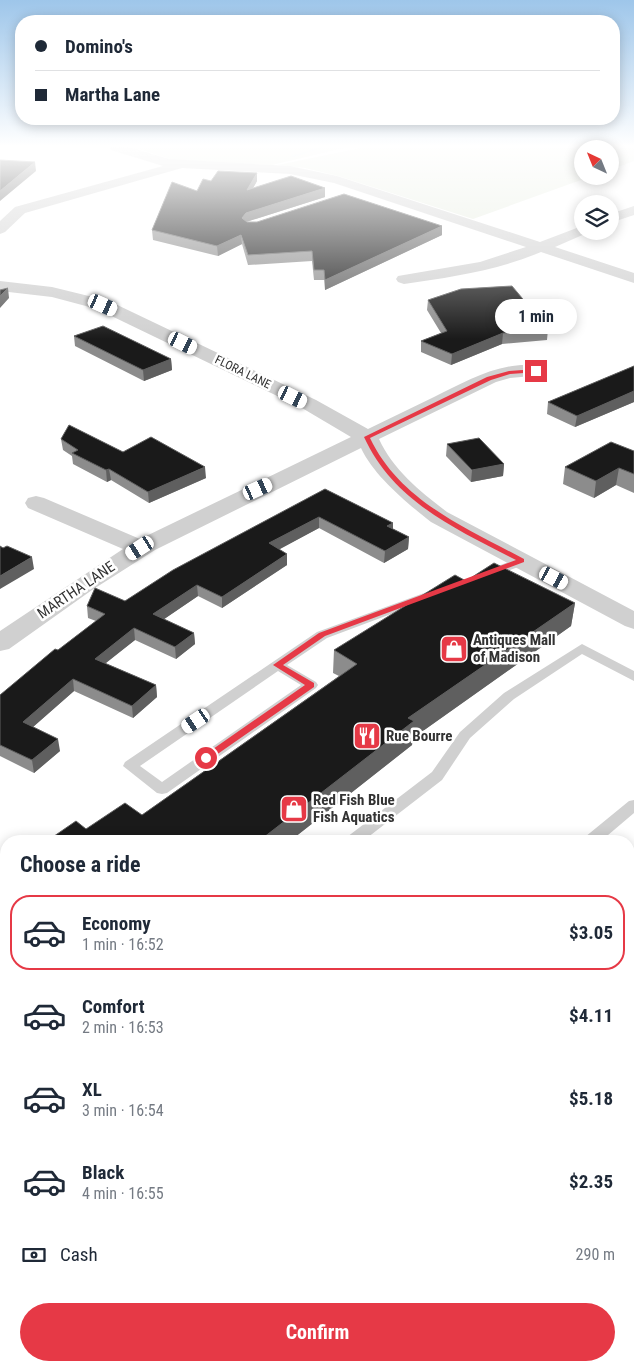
<!DOCTYPE html>
<meta charset="utf-8">
<style>
:root{--surface:#fff;--page:#f2f2f3;--text:#1f2937;--muted:#747a83;--line:#e0e1e3;--accent:#e63946}
body{margin:0;font-family:"Roboto Condensed",sans-serif;background:var(--page);color:var(--text);height:100vh;display:flex;flex-direction:column;font-size:19px;white-space:nowrap}
*{box-sizing:border-box;margin:0}
p{font-size:16px;color:var(--muted)}
.icon{flex:none;width:28px;height:28px;fill:none;stroke:currentColor;stroke-width:2;stroke-linecap:round;stroke-linejoin:round}
.map{position:relative;flex:1;overflow:hidden}
.drawer{position:absolute;left:0px;top:835px;width:635px;height:536px;display:flex;flex-direction:column;background:var(--surface);border-radius:20px 20px 0 0;box-shadow:0 2px 12px #0003}
.drawer>*{flex:none}
.banner{position:absolute;left:15px;top:15px;width:605px;height:110px;border-radius:20px;box-shadow:0 2px 12px #0003;display:grid;align-content:center;height:110px;padding:0 20px;background:var(--surface)}
.needle{width:32px;rotate:317deg}
.buttons{position:absolute;left:574px;top:140px;display:grid;gap:10px}
.buttons a{display:grid;place-items:center;width:45px;height:45px;border-radius:50%;background:var(--surface);box-shadow:0 2px 12px #0003;font-size:25px}
.end{position:absolute;width:22px;height:22px;margin:-11px;border:6px solid #e63946;background:#fff;box-shadow:0 0 0 2px #fff}
.from{border-radius:50%}
.bubble{position:absolute;height:35px;border-radius:18px;background:var(--surface);box-shadow:0 2px 12px #0003;font-size:16px;font-weight:700;line-height:35px;text-align:center}
.car{position:absolute;width:15px;height:30px;margin:-15px -8px;border-radius:6px;box-shadow:0 0 4px 1px #0007;background:linear-gradient(#fff 24%,#345 0 40%,#fff 0 76%,#345 0 86%,#fff 0)}
.banner b{display:flex;align-items:center;gap:18px;height:48px;font-size:19px}
.banner b+b{border-top:1px solid var(--line)}
.banner i{width:12px;height:12px;background:var(--text)}
ul{padding:0;list-style:none}
li{display:flex;align-items:center;gap:15px;height:75px;margin:0 10px 8px;padding:0 10px;border:2px solid transparent;border-radius:20px}
li div{flex:1}
li b{display:block;font-size:19px}
li em{font-style:normal;font-weight:700}
li.current{border-color:var(--accent)}
li>.icon{width:45px;height:45px;stroke-width:1.5}
h2{padding:0 20px;font-size:22px;line-height:60px}
.pay{display:flex;align-items:center;gap:12px;height:55px;padding:0 20px;font-size:19px}
.pay p{margin-inline-start:auto}
.primary-button{display:flex;gap:10px;margin-top:auto;padding:10px 20px}
.primary-button a{flex:1;height:58px;border-radius:30px;background:var(--accent);color:#fff;font-size:20px;font-weight:700;line-height:58px;text-align:center}
.map>svg:first-child{display:block}
</style>
<div class="map">
<svg width="634" height="1371" viewBox="0 0 634 1371">
<rect width="100%" height="100%" fill="#fff"/>
<path fill="#e6ecdf" d="M133 147H348L272 165 173 160Z
M365 147H634V161L610 170V149H582V176H592L473 219 338 176 305 168 278 165Z"/>
<g fill="none" stroke-linecap="round" stroke-linejoin="round">
<path fill="#cfe2ee" fill-rule="evenodd" d="M320 147H325L294 157 291 156Z"/>
<path fill="#d0d0d0" fill-rule="evenodd" d="M522 557 528 561 526 564 488 578 482 574 484 571Z
M427 592 433 596 431 599 327 638 287 665 316 682 318 685 316 688 167 793 162 794 157 793 123 766 125 762 317 632ZM278 671 301 685 162 782 140 766Z
M582 644 634 671V681L582 654 514 699 470 738 442 780 363 841H345L347 837 432 772 460 732 504 693Z
M634 800V813L601 841H583L585 837 629 801Z
M629 966 634 968V984L629 982Z
M634 1039V1058L629 1060V1041Z
M629 1175 634 1177V1199L629 1197Z
M0 1221 6 1223V1247L0 1245Z
M111 1365H136L139 1371H113Z"/>
<path fill="#d0d0d0" fill-rule="evenodd" d="M110 147H129L169 159 290 166 337 176 540 242 582 226V231H589L587 233 555 247 634 273V283L541 252C496 271 451 277 404 284L398 282 396 279 398 276 480 262 526 247 334 183 290 174 182 168 25 213 5 232 0 234V221L15 207 163 166 111 150Z
M634 206V215L610 223V214Z
M0 281 52 287 109 301 316 400 368 429C390 418 412 408 434 397 467 381 505 358 543 367L545 371 543 375 510 378 496 382 379 439C393 470 421 492 447 512L634 611V629L625 626 431 522C407 503 374 476 361 448L155 550 92 590 9 649 0 651V631L123 549 28 508 25 503 28 498 36 496 44 498 140 539 351 437 302 408 97 309 52 297 0 291Z"/>
<path fill="#bdbdbd" fill-rule="evenodd" d="M634 1227V1273L629 1275V1229Z
M510 1365H559L556 1371H508Z"/>
</g>
<path fill="#8c8c8c" d="M257 173V181L253 188H325V197L246 222 442 226V235L325 290 324 280H314L312 261 248 265 242 244 218 256 153 240 152 230 197 191 211 181Z
M428 300 548 329 547 340 502 344 451 365 421 352V341L441 333 427 310Z
M74 336 171 359 172 370 144 381 75 346Z
M634 366V402L575 427 547 414 548 402Z
M61 439 123 452 206 478 149 503 111 480 107 482 73 464 72 456 63 450Z
M447 444 504 464 503 476 471 482 446 456Z
M634 451V493L616 485 594 498 563 484 565 467Z
M325 489 393 523V529L409 537 408 549 384 563 319 528 279 549 287 565 222 608 198 596 164 619 194 633 195 644 176 659 135 640 105 663 156 685 157 697 133 718 74 691 33 727 60 751 34 773 0 756V695L96 621 88 618 87 606 125 601Z
M466 581 575 603 571 626 413 738 412 745 290 841H47L86 829 142 815 339 676 333 673 334 650Z
M6 869V1132L0 1126V873Z"/>
<path fill="#5f5f5f" d="M35 162 36 171 0 201V191Z
M257 173V181L247 199V190Z
M325 188V197L246 222 242 218 246 213Z
M442 226V235L325 290V280Z
M241 235 242 244 218 256 217 246Z
M8 288 9 298 0 308V296Z
M503 333 502 344 451 365 452 354Z
M171 359 172 370 144 381 143 370Z
M634 391V402L575 427 577 416Z
M504 464 503 476 471 482 472 470Z
M205 467 206 478 149 503 148 492Z
M619 468 616 485 594 498 596 481Z
M109 469 111 480 107 482 106 470Z
M319 517V528L269 555V543Z
M393 523V534L387 526Z
M409 537 408 549 384 563 385 551Z
M287 554V565L222 608V597Z
M32 557 34 569 0 589V576Z
M197 585 198 596 154 626 153 614Z
M575 603 571 626 413 738 412 745 290 841H259L408 718Z
M134 628 135 640 96 671 95 659Z
M194 633 195 644 176 659 175 647Z
M73 679 74 691 25 734 23 722Z
M156 685 157 697 133 718 132 706Z
M58 739 60 751 34 773 32 760Z"/>
<path fill="#1a1a1a" stroke="#5f5f5f" d="M0 160 35 162 0 191Z
M218 171 257 173 247 190 291 176 325 188 246 213 242 218 247 222H257L344 194 442 226 325 280 324 270H314L312 251 248 255 241 235 217 246 152 230 172 182 197 191 203 179 211 181Z
M512 286 548 329 503 333 452 354 421 341 447 331 428 300 461 289Z
M8 288 0 296V290Z
M103 326 171 359 143 370 74 336Z
M634 366V391L577 416 548 402Z
M69 425 123 452 151 437 205 467 148 492 109 469 106 470 72 453 78 450 61 439Z
M479 438 504 464 472 470 447 444Z
M611 442 634 451V474L619 468 596 481 565 467Z
M325 489 393 523 387 526 409 537 385 551 319 517 269 543 287 554 222 597 197 585 153 614 194 633 175 647 134 628 95 659 156 685 132 706 73 679 23 722 58 739 32 760 0 745V695L55 649 58 650 105 614 87 606 95 588 125 601 173 570Z
M0 546 3 548 7 546 32 557 0 576Z
M494 563 575 603 408 718 414 721 259 841H47L76 821 86 829 125 803 142 815 357 664 334 650 455 575 466 581Z
M6 869V1115L0 1109V928L5 924 0 920V890L3 888 0 885V873Z"/>
<linearGradient id="sky" x2="0" y2="1"><stop stop-color="#9ec6ea"/><stop offset="0.43" stop-color="#fff"/><stop offset="1" stop-color="#fff" stop-opacity="0"/></linearGradient>
<rect width="634" height="339" fill="url(#sky)"/>
<path fill="#e63946" d="M536 369 538 372 510 374 491 380 370 438C400 501 466 528 524 559V562L325 636 283 665 314 683V687L209 760H203V756L305 685 273 665 319 633 516 560C456 529 394 502 364 437L487 377 509 371Z"/>
<defs>
<g id="shop-square" transform="scale(1.4375)"><rect x="-9" y="-9" width="18" height="18" rx="4" fill="#e63946" stroke="#fff"/><path d="M-5-2.5h2.3a2.7 3.5 0 0 1 5.4 0H5L5.5 6h-11ZM-1.5-2.5h3a1.5 2.3 0 0 0-3 0Z" fill="#fff"/></g>
<g id="restaurant-square" transform="scale(1.4375)"><rect x="-9" y="-9" width="18" height="18" rx="4" fill="#e63946" stroke="#fff"/><path d="M-5-6h1v4h1v-4h1v4h1v-4h1v5L-1.5 .5V6h-2V.5L-5-1ZM5-6V6H3V1.5H1.5Q1.5-4 5-6Z" fill="#fff"/></g>
</defs>
<g fill-rule="evenodd">
<use href="#shop-square" x="454" y="649"/>
<use href="#restaurant-square" x="367" y="736"/>
<use href="#shop-square" x="294" y="809"/>
</g>
<g text-anchor="middle" dominant-baseline="central" stroke-width="5" stroke-linejoin="round" paint-order="stroke">
<g font-size="12" fill="#333" stroke="#fff">
<text transform="translate(243 372) rotate(26)">FLORA LANE</text>
</g>
<g font-size="15" fill="#333" stroke="#fff">
<text transform="translate(76 590) rotate(-34)">MARTHA LANE</text>
</g>
<g font-size="15" font-weight="bold" fill="#333" stroke="#fff" text-anchor="start">
<text x="473" y="640">Antiques Mall<tspan x="473" dy="17">of Madison</tspan></text>
<text x="386" y="736">Rue Bourre</text>
<text x="313" y="800">Red Fish Blue<tspan x="313" dy="17">Fish Aquatics</tspan></text>
</g>
</g>
</svg>
<div class="buttons">
<a><svg class="needle" viewBox="-14 -14 28 28"><path d="M0-13l5 13h-10z" fill="#e53935"/><path d="M0 13l5-13h-10z" fill="#747a83"/></svg></a>
<a><svg class="icon" aria-label="layers" viewBox="0 0 24 24"><path d="M12 4l9 5-9 5-9-5zM3 14l9 5 9-5"/></svg></a>
</div>
<i class="end from" style="left:206px;top:758px"></i>
<i class="end" style="left:536px;top:371px"></i>
<div class="bubble" style="left:495px;top:299px;width:82px">1 min</div>
<i class="car" style="left:103px;top:305px;rotate:114deg"></i>
<i class="car" style="left:183px;top:343px;rotate:116deg"></i>
<i class="car" style="left:293px;top:397px;rotate:116deg"></i>
<i class="car" style="left:258px;top:489px;rotate:66deg"></i>
<i class="car" style="left:140px;top:548px;rotate:237deg"></i>
<i class="car" style="left:554px;top:578px;rotate:118deg"></i>
<i class="car" style="left:196px;top:721px;rotate:236deg"></i>
<div class="banner">
<b><i class="from"></i>Domino's</b>
<b><i></i>Martha Lane</b>
</div>
<section class="drawer">
<h2>Choose a ride</h2>
<ul>
<li class="current"><svg class="icon" aria-label="car" viewBox="0 0 24 24"><path d="M5 17H2v-5l4-1 3-4h7l3 4 3 1v5h-3M9 17h6M6 11h13"/><circle cx="7" cy="17" r="2"/><circle cx="17" cy="17" r="2"/></svg><div><b>Economy</b><p>1 min · 16:52</p></div><em>$3.05</em></li>
<li><svg class="icon" aria-label="car" viewBox="0 0 24 24"><path d="M5 17H2v-5l4-1 3-4h7l3 4 3 1v5h-3M9 17h6M6 11h13"/><circle cx="7" cy="17" r="2"/><circle cx="17" cy="17" r="2"/></svg><div><b>Comfort</b><p>2 min · 16:53</p></div><em>$4.11</em></li>
<li><svg class="icon" aria-label="car" viewBox="0 0 24 24"><path d="M5 17H2v-5l4-1 3-4h7l3 4 3 1v5h-3M9 17h6M6 11h13"/><circle cx="7" cy="17" r="2"/><circle cx="17" cy="17" r="2"/></svg><div><b>XL</b><p>3 min · 16:54</p></div><em>$5.18</em></li>
<li><svg class="icon" aria-label="car" viewBox="0 0 24 24"><path d="M5 17H2v-5l4-1 3-4h7l3 4 3 1v5h-3M9 17h6M6 11h13"/><circle cx="7" cy="17" r="2"/><circle cx="17" cy="17" r="2"/></svg><div><b>Black</b><p>4 min · 16:55</p></div><em>$2.35</em></li>
</ul>
<div class="pay"><svg class="icon" aria-label="cash" viewBox="0 0 24 24"><path d="M3 7h18v10H3z"/><circle cx="12" cy="12" r="2"/></svg>Cash<p>290 m</p></div>
<div class="primary-button"><a>Confirm</a></div>
</section>
</div>
